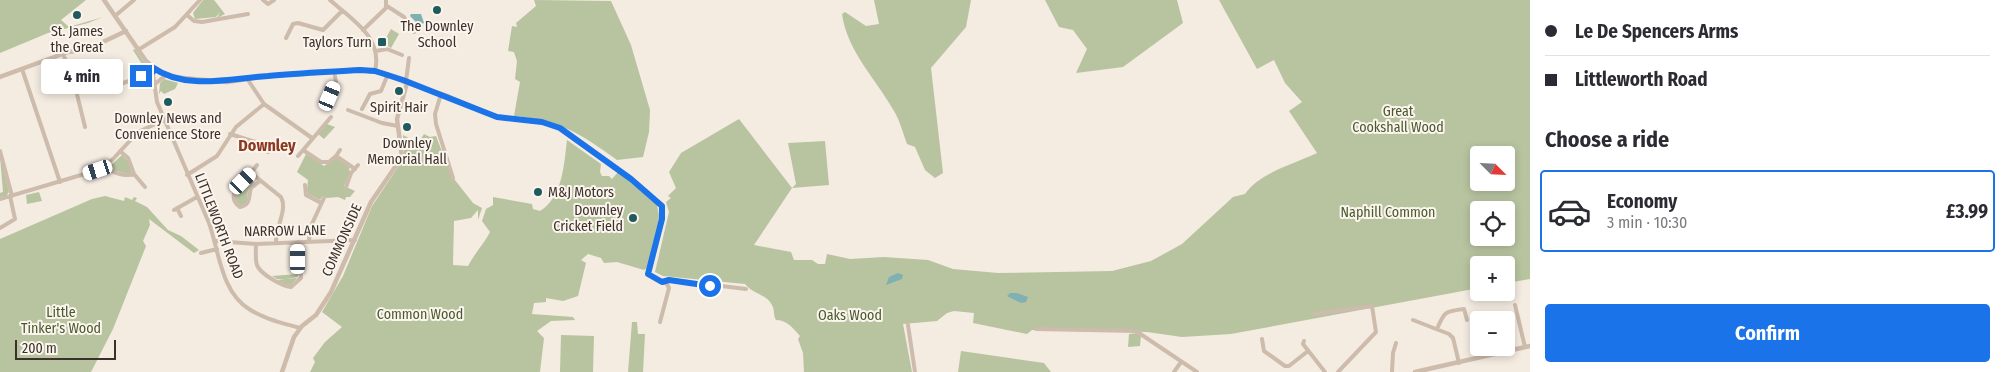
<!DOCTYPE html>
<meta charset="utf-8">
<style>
:root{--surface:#fff;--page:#f7f7f7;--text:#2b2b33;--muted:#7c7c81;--line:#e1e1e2;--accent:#1a73e8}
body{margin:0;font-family:"Fira Sans Condensed",sans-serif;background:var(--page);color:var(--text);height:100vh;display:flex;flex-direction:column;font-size:19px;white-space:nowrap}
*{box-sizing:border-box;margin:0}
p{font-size:16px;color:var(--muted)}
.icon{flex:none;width:28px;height:28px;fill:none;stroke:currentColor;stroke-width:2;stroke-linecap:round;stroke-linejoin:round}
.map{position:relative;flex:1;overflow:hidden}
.sheet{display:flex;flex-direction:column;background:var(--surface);width:475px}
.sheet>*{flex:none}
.guide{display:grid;align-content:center;height:110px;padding:0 15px;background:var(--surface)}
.needle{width:32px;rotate:114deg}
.fabs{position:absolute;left:1470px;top:146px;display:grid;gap:10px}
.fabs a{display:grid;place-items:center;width:45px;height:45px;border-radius:5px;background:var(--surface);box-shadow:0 2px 8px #0003;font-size:25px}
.scale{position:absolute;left:15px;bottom:12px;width:101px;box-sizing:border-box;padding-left:5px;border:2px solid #3b302b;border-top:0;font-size:14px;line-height:18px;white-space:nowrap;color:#3b302b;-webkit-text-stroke:4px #fbf5ee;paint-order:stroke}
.end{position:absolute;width:22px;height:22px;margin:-11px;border:6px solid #1a73e8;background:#fff;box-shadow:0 0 0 2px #fff}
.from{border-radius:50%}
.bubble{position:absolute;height:35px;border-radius:5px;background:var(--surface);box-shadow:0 2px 8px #0003;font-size:16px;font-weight:700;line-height:35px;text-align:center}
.car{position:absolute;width:15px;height:30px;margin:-15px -8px;border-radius:6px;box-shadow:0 0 4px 1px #0007;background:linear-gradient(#fff 24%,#345 0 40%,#fff 0 76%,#345 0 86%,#fff 0)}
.guide b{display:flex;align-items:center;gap:18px;height:48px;font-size:19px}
.guide b+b{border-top:1px solid var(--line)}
.guide i{width:12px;height:12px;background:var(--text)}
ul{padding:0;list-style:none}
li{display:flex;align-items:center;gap:15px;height:82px;margin:0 10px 8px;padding:0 5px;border:2px solid var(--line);border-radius:5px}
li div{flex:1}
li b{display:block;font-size:19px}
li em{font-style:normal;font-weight:700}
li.selected{border-color:var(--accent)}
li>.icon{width:45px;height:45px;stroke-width:1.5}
h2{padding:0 15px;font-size:22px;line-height:60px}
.button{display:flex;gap:10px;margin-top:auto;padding:10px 15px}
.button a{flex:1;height:58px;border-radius:5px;background:var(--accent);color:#fff;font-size:20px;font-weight:700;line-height:58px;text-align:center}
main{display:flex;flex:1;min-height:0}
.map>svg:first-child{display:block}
</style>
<main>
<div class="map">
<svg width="1530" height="372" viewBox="0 0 1530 372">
<rect width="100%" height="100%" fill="#f4ebe1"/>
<path fill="#b8c4a0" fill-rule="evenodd" d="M0 0H86L61 20 69 27 103 17 88 23 48 33 0 53Z
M203 0H214L225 14 217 18 220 12 216 17 195 19 193 13Z
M534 0 611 1 631 45 650 110 649 132 643 157 617 160C581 134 560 120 514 116L520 82 515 79 517 61 514 52 508 51 512 26 517 27 516 23 536 6Z
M874 0H971L966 27 931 68 943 173 935 178 925 170 915 147 907 144C903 133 900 121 894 111 876 79 847 51 842 14L845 12 866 26 879 24Z
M1045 0H1177L1183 23 1123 67 1076 73 1087 49 1073 30 1059 27Z
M1219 0H1530V279L1506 283V265H1479V288L1231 334 1182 337 1147 332 1032 330 1027 334 973 323 974 313 954 311 947 313 937 321 903 324 912 372H804L803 353 798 339 800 336C793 328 787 320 776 320 773 315 775 310 772 305 766 294 753 294 745 284L663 276 655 272 669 212 666 202 671 198 668 196 676 188 669 172 681 153 739 119 792 188 796 184 788 143 825 141 829 185 792 188 754 245 791 252 794 260H812L818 264H825L827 254 850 259 884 257 928 260 953 269 998 273 1112 271 1151 261 1182 244 1233 197 1245 194C1259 173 1294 164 1317 153L1289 111 1302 102 1285 83 1274 60 1257 69ZM1479 155H1506V182H1479ZM1479 210H1506V238H1479Z
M391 29 399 34 391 48 383 43Z
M135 49 148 68 144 76 145 69 133 50Z
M163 80 164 79 178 83 175 89 164 94 161 91 159 94 160 83Z
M327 124 335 127 324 139 318 134Z
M424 134 430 137 436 136 451 175 473 203 482 208 478 220V210L471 218 454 221 453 265 468 266C474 254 484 244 490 232L482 221 486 209 493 205V197L532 204 533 209 540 211C563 197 564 164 567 140L601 164 600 172 602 176H609L612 179 618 172 657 205 660 221 648 267 644 270 617 262 604 263 601 258 588 254 581 260 586 263 578 296 563 301 546 298V302L534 303 532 314 573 317 575 320 551 321 537 331 544 338 540 372H310L315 362 313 358 325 342 342 327 322 312 343 276 372 206 402 161 404 152 403 135 418 143Z
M306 154 324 166 336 158 349 167 350 173 344 186 355 191 350 197H346L345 200 338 197 327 198 323 196 320 200 308 194 307 190 308 180 297 172Z
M122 155 128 161 132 172 129 174 112 170 109 167Z
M0 156 9 192 6 196 0 197V193L3 192Z
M249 177 254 182 248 190 247 201 242 206 236 202 234 193Z
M39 192 42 201 27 204 26 195Z
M105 196 124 201 125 197 132 200 134 197 137 198 135 201 147 207 168 230 181 236 199 250 194 253 149 219 150 225 143 241 146 246 113 329 91 372H0V239L92 199Z
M298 274V277L285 279 297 278 291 285 283 284 278 280H285L277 279 272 276Z
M632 322H637L638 334H645L643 372H628Z
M1137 333 1141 335 1140 346 1128 347 1129 334Z
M561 335 594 336 593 372H560Z
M961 351 1044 363 1051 372H958Z"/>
<path fill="#7fb0b2" d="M411 14H421L424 23 419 25 410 16Z
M898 273 903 275 902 279 886 285 889 277Z
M1010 293H1017L1028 297 1026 302 1021 303 1007 296Z"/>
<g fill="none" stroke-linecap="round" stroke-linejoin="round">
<path stroke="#cdbbac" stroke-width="4" d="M263 0 268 4 274 0
M330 0C352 20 383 37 375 71
M387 6 404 17 414 32
M187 15 194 21 202 22 248 14
M115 16 134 0
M363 30 386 8V0
M286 38 293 24 298 23 323 30 342 11
M138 50 175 27 200 0
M376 51 387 49 402 55
M63 54 73 78 85 127
M152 67 157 102 209 223C219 251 221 292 249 309 264 319 283 323 300 328
M22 69 60 182
M248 80 264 104 312 138
M406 81 409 58
M407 83 448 96 497 117 542 122 560 129 631 179 662 206 663 217 648 274 662 282 672 280 746 289
M155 84 166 75
M111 87 153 73
M441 94 435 114 436 124 453 178
M328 99 336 82 334 71
M362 109 370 94 381 91 388 74
M348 110 382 123 398 126
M230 134 256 142 268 152
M303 150 321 162H329L336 156 355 169
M0 151 12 196
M298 156 331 117
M336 156 340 150
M105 166C112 173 125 177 134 174L128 158 120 151
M251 173 257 165
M134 174 145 187
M187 175 217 156 236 127 264 104
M260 181 251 188C248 196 252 204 240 207 224 196 242 182 251 173L281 197C288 210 275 228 276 243
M305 185 306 195 321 203
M346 187 351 173 358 165
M0 199 98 170 113 159 138 132 164 120
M177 208 181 216
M174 210 197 197
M0 228 15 219 10 196
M216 241 256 244 355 240
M309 241 310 228 324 198
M256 244C256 251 255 259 257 265 260 274 282 286 291 287L301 278 298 242
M201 253 217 249
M1515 305 1525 347
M1313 314 1372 306 1376 332 1338 372
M1413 320 1449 334 1453 338 1459 363
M660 322 669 288 667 284 662 282
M908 325 915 372
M1036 329 1136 331 1197 372
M1437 329C1444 312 1445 311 1464 309L1467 320
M1262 339 1264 351 1285 366H1289L1308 351
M1304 341 1303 344 1325 372
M1174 372 1181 362
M1392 372 1393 353 1396 343"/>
<path stroke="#cdbbac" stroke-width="4.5" d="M104 0 146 61 159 72 172 77 227 82 268 76 360 70 383 73 407 83 397 119 402 157 371 202 331 292 316 315 302 326 294 337 282 372
M0 77 68 52 86 50 126 31
M1415 372 1530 346"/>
</g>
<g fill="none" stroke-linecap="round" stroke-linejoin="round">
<path stroke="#1a73e8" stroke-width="6" d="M141 76 153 72 152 67C186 91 231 78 268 76 298 73 329 72 360 70L375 71 403 80 497 117 542 122 560 128 631 179 662 206V219L648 274 662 282 669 280 710 286"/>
</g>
<g fill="#1f5a5e" stroke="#fbf5ee" stroke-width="2">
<circle cx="437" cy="10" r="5"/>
<circle cx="77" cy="15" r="5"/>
<rect x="377" y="37" width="10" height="10" rx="2.5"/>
<circle cx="399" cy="91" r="5"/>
<circle cx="168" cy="102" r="5"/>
<circle cx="407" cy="127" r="5"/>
<circle cx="538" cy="192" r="5"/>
<circle cx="633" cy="218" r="5"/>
</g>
<g text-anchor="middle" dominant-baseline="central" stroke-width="4" stroke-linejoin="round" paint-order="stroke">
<g font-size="14" fill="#3b302b" stroke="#fbf5ee">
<text x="437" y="26">The Downley<tspan x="437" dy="16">School</tspan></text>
<text x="77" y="31">St. James<tspan x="77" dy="16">the Great</tspan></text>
<text x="372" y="42" text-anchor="end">Taylors Turn</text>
<text x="399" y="107">Spirit Hair</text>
<text x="168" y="118">Downley News and<tspan x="168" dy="16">Convenience Store</tspan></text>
<text x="407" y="143">Downley<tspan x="407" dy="16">Memorial Hall</tspan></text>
<text x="548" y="192" text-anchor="start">M&amp;J Motors</text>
<text x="623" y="210" text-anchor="end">Downley<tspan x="623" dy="16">Cricket Field</tspan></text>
</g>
<g font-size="14" fill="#4a5a2e" stroke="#fbf5ee">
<text x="1398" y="111">Great<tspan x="1398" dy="16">Cookshall Wood</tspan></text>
<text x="1388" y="212">Naphill Common</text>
<text x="61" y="312">Little<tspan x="61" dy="16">Tinker's Wood</tspan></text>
<text x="420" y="314">Common Wood</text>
<text x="850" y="315">Oaks Wood</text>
</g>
<g font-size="14" fill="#3b302b" stroke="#fbf5ee">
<text transform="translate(219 226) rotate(69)">LITTLEWORTH ROAD</text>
<text transform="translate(285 231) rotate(-1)">NARROW LANE</text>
<text transform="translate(342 240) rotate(-66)">COMMONSIDE</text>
</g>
<g font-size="16" font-weight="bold" fill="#8c3b22" stroke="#fbf5ee">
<text x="267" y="145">Downley</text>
</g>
</g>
</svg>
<div class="fabs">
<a><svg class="needle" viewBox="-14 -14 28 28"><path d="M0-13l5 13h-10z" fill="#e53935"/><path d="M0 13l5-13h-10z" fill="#7c7c81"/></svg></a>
<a><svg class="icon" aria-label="locate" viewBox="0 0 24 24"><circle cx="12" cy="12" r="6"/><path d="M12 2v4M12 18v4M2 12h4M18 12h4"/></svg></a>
<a>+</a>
<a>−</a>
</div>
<div class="scale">200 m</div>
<i class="end from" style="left:710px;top:286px"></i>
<i class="end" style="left:141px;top:76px"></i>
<div class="bubble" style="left:41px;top:59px;width:82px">4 min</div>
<i class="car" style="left:330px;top:96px;rotate:23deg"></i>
<i class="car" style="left:98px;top:170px;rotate:252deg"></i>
<i class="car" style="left:243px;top:181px;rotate:45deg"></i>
<i class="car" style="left:298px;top:259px;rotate:0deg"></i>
</div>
<section class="sheet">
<div class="guide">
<b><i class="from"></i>Le De Spencers Arms</b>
<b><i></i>Littleworth Road</b>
</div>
<h2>Choose a ride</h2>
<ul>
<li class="selected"><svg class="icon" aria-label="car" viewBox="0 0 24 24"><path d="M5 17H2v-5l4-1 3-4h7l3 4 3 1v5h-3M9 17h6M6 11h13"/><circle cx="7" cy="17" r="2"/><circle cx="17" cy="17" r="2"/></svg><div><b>Economy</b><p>3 min · 10:30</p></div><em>£3.99</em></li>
</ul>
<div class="button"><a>Confirm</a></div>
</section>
</main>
